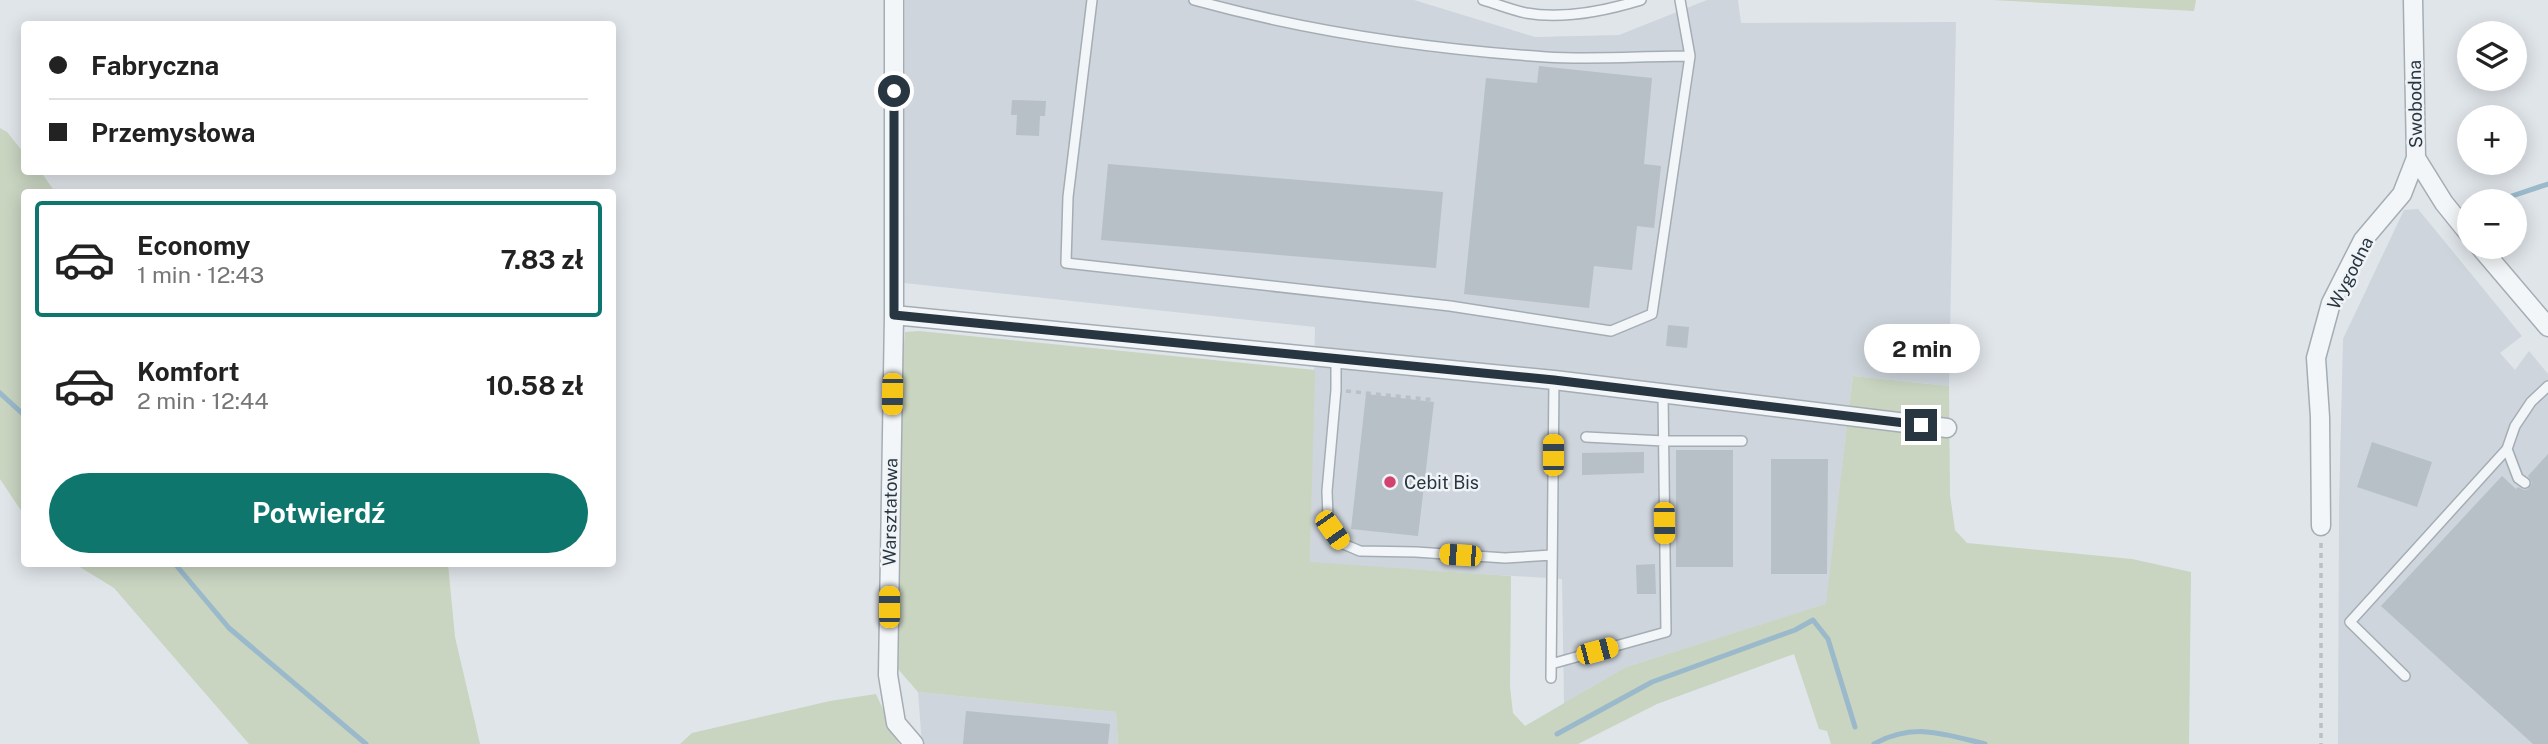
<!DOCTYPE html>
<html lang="pl">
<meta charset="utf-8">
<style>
:root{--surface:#fff;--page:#f2f2f2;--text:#222;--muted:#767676;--line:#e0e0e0;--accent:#0f766e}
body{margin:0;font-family:"Public Sans",sans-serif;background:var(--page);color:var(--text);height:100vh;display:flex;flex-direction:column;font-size:26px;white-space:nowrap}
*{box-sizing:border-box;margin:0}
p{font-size:23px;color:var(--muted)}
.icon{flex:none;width:38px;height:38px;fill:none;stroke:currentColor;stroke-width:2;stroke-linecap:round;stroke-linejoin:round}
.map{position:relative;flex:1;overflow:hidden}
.side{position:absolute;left:21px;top:189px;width:595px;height:378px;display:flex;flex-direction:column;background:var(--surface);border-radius:7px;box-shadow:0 4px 18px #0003}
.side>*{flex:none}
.banner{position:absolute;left:21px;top:21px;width:595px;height:154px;border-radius:7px;box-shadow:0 4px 18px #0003;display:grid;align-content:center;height:154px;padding:0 28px;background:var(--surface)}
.controls{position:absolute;left:2457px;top:21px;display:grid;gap:14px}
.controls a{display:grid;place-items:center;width:70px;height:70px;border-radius:50%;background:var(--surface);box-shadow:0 4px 18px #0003;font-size:35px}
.end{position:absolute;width:32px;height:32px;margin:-16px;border:9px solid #283642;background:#fff;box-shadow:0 0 0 4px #fff}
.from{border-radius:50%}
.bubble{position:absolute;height:49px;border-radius:24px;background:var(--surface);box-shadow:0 4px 18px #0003;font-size:23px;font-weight:700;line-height:49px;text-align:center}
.car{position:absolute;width:21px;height:42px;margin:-21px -10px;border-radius:9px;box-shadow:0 0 5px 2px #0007;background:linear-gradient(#f5c518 24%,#345 0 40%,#f5c518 0 76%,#345 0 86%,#f5c518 0)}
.banner b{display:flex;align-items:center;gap:24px;height:66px;font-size:26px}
.banner b+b{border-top:2px solid var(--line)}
.banner i{width:18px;height:18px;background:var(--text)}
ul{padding:12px 0 0;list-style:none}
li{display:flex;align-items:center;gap:21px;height:116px;margin:0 14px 10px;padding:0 14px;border:4px solid transparent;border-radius:7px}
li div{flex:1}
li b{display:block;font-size:26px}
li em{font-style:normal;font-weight:700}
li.selected{border-color:var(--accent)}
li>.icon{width:63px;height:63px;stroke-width:1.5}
.cta{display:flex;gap:14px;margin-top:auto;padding:14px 28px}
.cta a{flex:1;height:80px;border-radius:42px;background:var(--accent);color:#fff;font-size:28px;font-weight:700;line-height:80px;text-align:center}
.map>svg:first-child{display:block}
</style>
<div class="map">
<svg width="2548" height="744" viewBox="0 0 2548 744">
<rect width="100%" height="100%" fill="#e0e5ea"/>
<path fill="#ced5dc" d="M905 0H1414L1535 37 1619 35 1707 0H1738L1741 23 1956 22 1949 386 1853 376 1827 604 1626 667 1564 704 1562 579 1310 563 1315 327 904 283Z
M2418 209 2522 336 2500 353 2515 370 2529 351 2548 374V744H2338L2339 505 2343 339 2404 210Z
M918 692 1116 712 1118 744H922Z"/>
<path fill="#c9d4c1" d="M1992 0H2196L2194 11Z
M0 128 7 132 24 153V172H41L55 192H24V515L0 479Z
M919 331 1315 370 1310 562 1511 576 1510 687 1513 713 1525 726 1626 667 1826 604 1853 376 1949 386 1950 495 1955 530 1967 543 2132 559 2191 572 2189 744H1831L1827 731 1819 729 1794 654 1657 704 1578 744H1118L1116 712 918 692 898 669 902 374 905 332Z
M75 564H448L455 637 480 744H249L114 588Z
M876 694 899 744H680L692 733 830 701Z"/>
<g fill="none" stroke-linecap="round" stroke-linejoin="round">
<path stroke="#9ab9cb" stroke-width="5" d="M2497 201 2548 184
M2466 215 2469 214
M0 393 24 415
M175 564 229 628 366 744
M1557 734 1652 682 1795 630 1813 620 1828 639 1855 727
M1874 744C1914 722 1944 734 1985 744"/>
</g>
<path fill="#b7bfc7" d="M1539 66 1652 78 1644 164 1661 166 1654 228 1637 226 1632 270 1594 266 1589 308 1464 294 1486 78 1537 83Z
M1012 100 1046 101 1045 116H1040L1039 136 1016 135 1017 115H1011Z
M1108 164 1443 192 1436 268 1101 240Z
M1668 325 1689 327 1687 348 1666 346Z
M1366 394 1434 402 1418 536 1351 529Z
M2372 442 2432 462 2417 507 2357 487Z
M1676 450H1733V567H1676Z
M1644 452V473L1582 475V453Z
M2548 454V744H2533L2381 606 2502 476 2516 489 2518 487 2524 490 2528 489 2532 483 2528 476Z
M1771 459H1828L1827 574H1771Z
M1655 564 1656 594H1637L1636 565Z
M966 711 1110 724 1108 744H963Z"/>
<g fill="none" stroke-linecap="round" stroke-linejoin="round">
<g stroke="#a5adb4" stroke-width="12">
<path id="service" d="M1092 0 1068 197 1066 263 1450 306 1611 331 1652 314 1690 56
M1194 0C1306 31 1430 49 1546 57 1594 60 1643 56 1690 56L1680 0
M1483 0C1497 4 1512 10 1526 13 1564 20 1605 11 1641 0
M1336 360V390L1327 491 1328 517 1332 530 1341 543 1360 551 1416 552 1505 558 1552 555
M1586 437 1664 441H1742
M2525 483 2518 478 2507 449 2515 426 2531 402 2548 386
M1551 664 1666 632 1663 393
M2405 676 2350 622 2507 449
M1551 678 1554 380"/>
</g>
<g stroke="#a5adb4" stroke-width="21">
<path id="minor" d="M894 0V315L888 675 896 723 914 744
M2413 0 2416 158 2444 203 2469 234
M2480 247 2548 327
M894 315 1554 380 1947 428
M2321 526 2320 417 2316 358 2331 303 2363 240 2402 194 2416 158"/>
</g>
<path stroke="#bac0c5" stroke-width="3.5" stroke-dasharray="5 5" stroke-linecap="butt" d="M1346 391 1435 400
M2321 543V744"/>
<use href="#service" stroke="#f3f6f8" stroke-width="9"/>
<use href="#minor" stroke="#f3f6f8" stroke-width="18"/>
</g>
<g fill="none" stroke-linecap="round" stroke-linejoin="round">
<path stroke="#283642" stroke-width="9" d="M894 91V315L1554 380 1921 425"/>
</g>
<circle fill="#d2426e" stroke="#f0f4f7" stroke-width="2.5" cx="1390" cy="482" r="7"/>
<g text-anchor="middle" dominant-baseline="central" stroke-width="5" stroke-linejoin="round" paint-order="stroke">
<g font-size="18" fill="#283642" stroke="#f0f4f7">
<text transform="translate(2415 104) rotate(-91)">Swobodna</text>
<text transform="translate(2350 273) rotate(-63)">Wygodna</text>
<text transform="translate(890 512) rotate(-89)">Warsztatowa</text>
</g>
<g font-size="18" fill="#283642" stroke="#f0f4f7" text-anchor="start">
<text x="1404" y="482">Cebit Bis</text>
</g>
</g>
</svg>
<div class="controls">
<a><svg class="icon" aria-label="layers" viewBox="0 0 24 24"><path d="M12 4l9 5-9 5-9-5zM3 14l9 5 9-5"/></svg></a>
<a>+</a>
<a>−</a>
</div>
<i class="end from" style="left:894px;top:91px"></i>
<i class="end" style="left:1921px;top:425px"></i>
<div class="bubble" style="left:1864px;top:324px;width:116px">2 min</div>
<i class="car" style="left:892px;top:394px;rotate:181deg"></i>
<i class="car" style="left:1553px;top:455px;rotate:0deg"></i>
<i class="car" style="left:1664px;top:523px;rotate:179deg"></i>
<i class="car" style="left:1332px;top:530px;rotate:145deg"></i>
<i class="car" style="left:1460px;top:555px;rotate:274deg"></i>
<i class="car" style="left:889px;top:607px;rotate:0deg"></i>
<i class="car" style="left:1597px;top:651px;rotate:75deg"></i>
<div class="banner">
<b><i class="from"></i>Fabryczna</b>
<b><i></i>Przemysłowa</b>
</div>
<section class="side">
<ul>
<li class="selected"><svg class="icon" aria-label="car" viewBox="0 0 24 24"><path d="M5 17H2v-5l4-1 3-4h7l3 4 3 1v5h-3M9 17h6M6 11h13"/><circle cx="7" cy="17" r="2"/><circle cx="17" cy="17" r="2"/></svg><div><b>Economy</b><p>1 min · 12:43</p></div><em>7.83 zł</em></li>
<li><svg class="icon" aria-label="car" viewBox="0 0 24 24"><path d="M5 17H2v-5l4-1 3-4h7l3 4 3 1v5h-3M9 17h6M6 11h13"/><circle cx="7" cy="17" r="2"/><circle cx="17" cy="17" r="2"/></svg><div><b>Komfort</b><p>2 min · 12:44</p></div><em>10.58 zł</em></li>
</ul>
<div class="cta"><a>Potwierdź</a></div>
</section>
</div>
